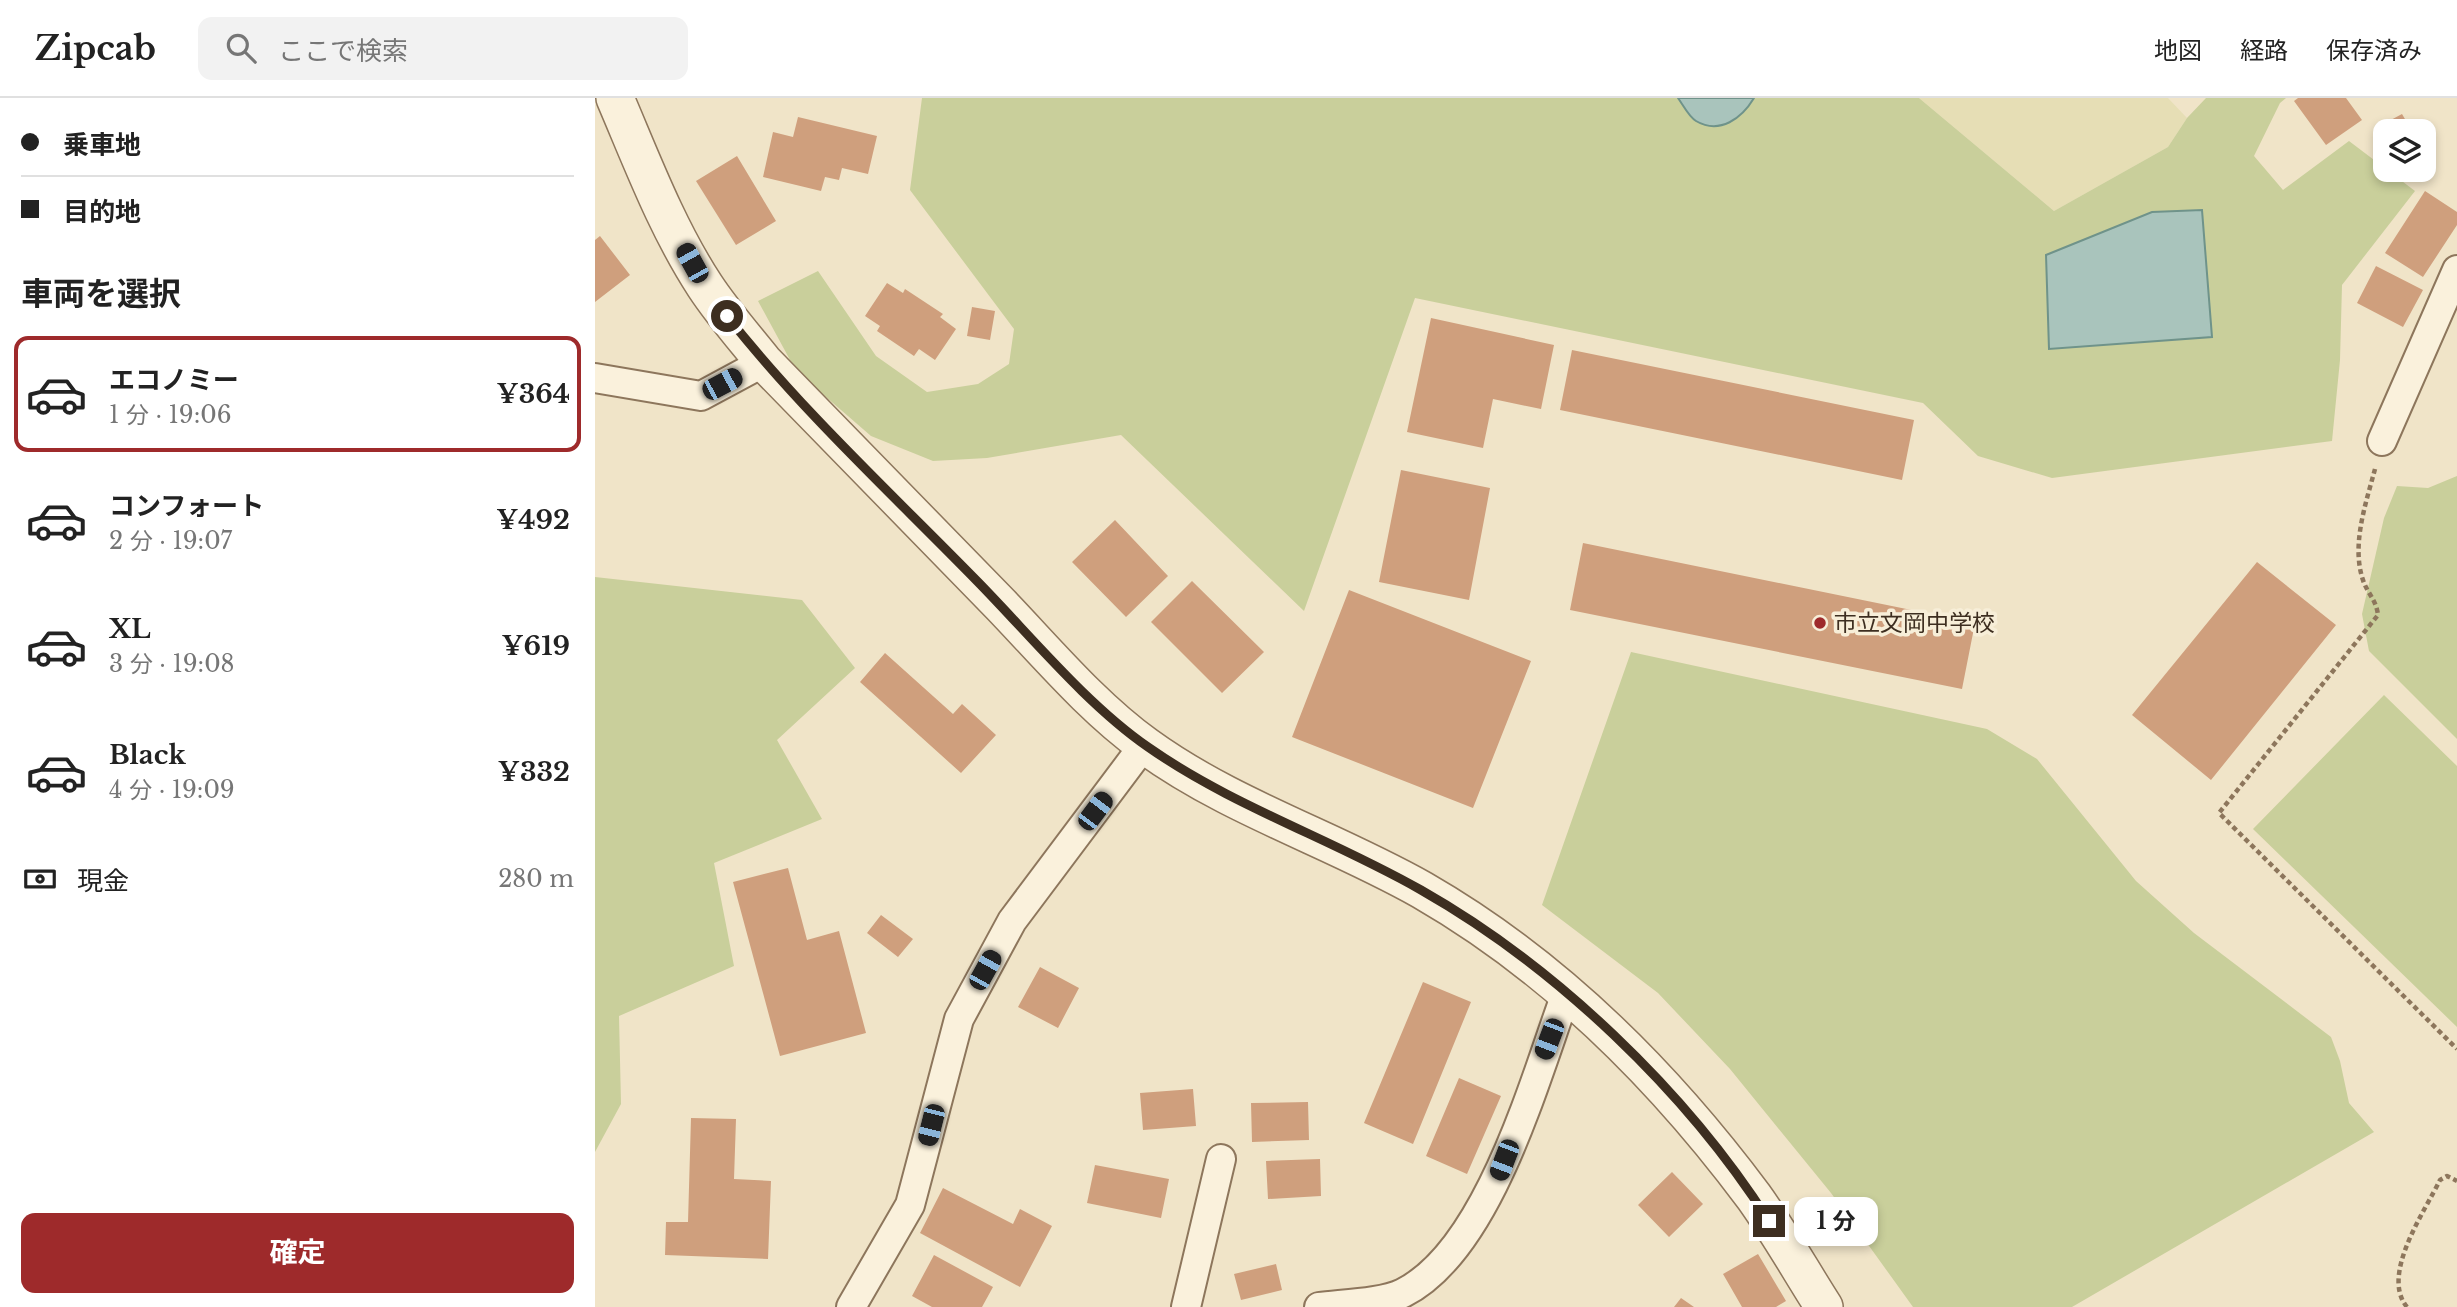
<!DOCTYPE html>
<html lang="ja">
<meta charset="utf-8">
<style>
:root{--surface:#fff;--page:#f2f2f2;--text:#222;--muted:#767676;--line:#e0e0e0;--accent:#9e2a2b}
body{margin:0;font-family:"Libre Baskerville","Noto Sans JP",serif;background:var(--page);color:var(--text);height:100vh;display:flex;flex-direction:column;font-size:26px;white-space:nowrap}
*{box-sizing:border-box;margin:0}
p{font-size:23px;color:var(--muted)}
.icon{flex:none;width:38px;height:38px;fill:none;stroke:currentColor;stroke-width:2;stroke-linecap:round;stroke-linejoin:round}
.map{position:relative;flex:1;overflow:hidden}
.drawer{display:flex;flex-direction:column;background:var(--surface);width:595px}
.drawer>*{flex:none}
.top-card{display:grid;align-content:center;height:154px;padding:0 21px;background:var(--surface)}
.controls{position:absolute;left:1778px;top:21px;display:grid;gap:14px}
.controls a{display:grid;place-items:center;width:63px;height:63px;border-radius:14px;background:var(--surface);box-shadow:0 4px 10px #0003;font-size:35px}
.end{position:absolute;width:32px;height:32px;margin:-16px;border:9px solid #3d2e20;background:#fff;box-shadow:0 0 0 4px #fff}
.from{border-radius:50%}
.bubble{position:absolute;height:49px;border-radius:14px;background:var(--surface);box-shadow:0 4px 10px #0003;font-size:23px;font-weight:700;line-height:49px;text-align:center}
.car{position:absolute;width:21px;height:42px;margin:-21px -10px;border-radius:9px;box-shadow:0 0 5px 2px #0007;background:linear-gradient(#222 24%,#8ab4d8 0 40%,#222 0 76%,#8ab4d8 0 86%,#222 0)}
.top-card b{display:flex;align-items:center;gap:24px;height:66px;font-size:26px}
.top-card b+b{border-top:2px solid var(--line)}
.top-card i{width:18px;height:18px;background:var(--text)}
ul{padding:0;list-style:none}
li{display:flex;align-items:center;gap:21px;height:116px;margin:0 14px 10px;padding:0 7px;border:4px solid transparent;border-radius:14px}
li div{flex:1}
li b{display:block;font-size:26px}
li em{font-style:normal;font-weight:700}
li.current{border-color:var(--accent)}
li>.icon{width:63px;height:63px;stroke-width:1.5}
h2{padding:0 21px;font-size:32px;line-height:84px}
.pay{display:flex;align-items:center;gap:18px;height:77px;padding:0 21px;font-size:26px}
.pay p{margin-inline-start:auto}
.primary-button{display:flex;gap:14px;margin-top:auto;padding:14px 21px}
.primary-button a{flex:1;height:80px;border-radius:14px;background:var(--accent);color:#fff;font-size:28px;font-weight:700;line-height:80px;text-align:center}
header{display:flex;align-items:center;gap:42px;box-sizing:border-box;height:98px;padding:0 35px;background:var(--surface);border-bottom:2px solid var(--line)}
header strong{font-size:33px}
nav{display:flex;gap:38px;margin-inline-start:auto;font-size:24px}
.search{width:490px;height:63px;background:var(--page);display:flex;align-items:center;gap:18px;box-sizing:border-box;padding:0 24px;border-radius:14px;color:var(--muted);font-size:26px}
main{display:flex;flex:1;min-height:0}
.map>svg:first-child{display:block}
</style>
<header>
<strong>Zipcab</strong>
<div class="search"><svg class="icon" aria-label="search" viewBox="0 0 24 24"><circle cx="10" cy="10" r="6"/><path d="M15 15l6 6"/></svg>ここで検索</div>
<nav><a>地図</a><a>経路</a><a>保存済み</a></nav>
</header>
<main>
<section class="drawer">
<div class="top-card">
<b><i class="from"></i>乗車地</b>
<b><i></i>目的地</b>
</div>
<h2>車両を選択</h2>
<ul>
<li class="current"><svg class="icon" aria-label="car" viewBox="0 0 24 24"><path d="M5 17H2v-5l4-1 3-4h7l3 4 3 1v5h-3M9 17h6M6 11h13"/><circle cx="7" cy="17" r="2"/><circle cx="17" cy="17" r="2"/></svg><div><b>エコノミー</b><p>1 分 · 19:06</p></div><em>¥364</em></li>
<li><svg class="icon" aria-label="car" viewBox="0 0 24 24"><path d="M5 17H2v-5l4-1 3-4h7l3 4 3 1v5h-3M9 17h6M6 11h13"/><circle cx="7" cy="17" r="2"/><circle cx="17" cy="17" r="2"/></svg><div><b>コンフォート</b><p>2 分 · 19:07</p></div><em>¥492</em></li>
<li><svg class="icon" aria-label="car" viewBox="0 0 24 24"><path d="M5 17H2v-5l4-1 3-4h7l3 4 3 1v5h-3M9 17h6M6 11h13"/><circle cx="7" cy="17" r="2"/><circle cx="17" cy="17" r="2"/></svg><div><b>XL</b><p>3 分 · 19:08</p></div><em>¥619</em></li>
<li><svg class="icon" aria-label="car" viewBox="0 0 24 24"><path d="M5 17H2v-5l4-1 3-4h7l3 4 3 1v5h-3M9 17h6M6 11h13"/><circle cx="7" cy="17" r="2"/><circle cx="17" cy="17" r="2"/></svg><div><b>Black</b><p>4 分 · 19:09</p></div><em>¥332</em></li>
</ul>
<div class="pay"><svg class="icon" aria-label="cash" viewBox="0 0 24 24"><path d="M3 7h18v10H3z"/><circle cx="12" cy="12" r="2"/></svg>現金<p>280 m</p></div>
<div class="primary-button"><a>確定</a></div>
</section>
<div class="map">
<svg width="1862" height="1209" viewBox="0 0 1862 1209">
<rect width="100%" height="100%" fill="#f0e4c8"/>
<path fill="#e6deb5" d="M1324 0H1573L1592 20 1573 49 1459 113Z"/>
<path fill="#c9cf9b" d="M327 0H1324L1459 113 1573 49 1592 20 1611 0H1691L1685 5 1659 58 1688 92 1754 43 1820 93 1747 187 1745 262 1737 343 1457 380 1383 358 1328 305 820 200 709 513 526 337 392 360 338 363 276 338 201 273 163 203 223 173 281 258 332 294 383 286 414 266 419 231 315 92Z
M1862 378V641L1774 553 1767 516 1789 420 1802 388 1833 390Z
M0 479 207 502 260 570 182 642 227 721 119 765 139 868 24 918 26 1006 0 1054Z
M1036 554 1392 631 1442 661 1541 783 1599 835 1736 939 1745 963 1754 1005 1779 1034 1477 1209H1318L1236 1095 1135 971 1063 895 947 807Z
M1789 597 1862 668V929L1658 731Z"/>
<path fill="#a9c4bc" stroke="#6f938a" stroke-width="2" d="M1083 0H1159C1147 20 1125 37 1101 23 1094 19 1088 7 1083 0Z
M1607 112 1617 239 1454 251 1451 157 1557 114Z"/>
<path fill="#cf9f7d" d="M1703 0H1751L1767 22 1731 47 1699 3Z
M1807 16 1817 33H1790V50L1779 31Z
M203 19 282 38 273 76 247 70 244 82 230 79 226 93 168 79 178 34 198 39Z
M142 58 181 123 141 147 101 83Z
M1830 93 1862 114V127L1828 179 1790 155Z
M5 138 35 177 0 204V142Z
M1781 168 1828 192 1808 229 1762 205Z
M292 185 308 195 310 191 348 216 345 219 361 231 340 262 324 251 319 258 282 233 285 228 270 218Z
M377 209 400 213 395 242 372 238Z
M836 220 959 247 946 311 898 301 888 350 812 334Z
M977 252 1319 322 1307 382 965 312Z
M806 372 895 390 874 502 784 484Z
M520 422 573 478 531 519 477 464Z
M988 445 1380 525 1367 591 975 512Z
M1662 464 1741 527 1616 682 1537 617Z
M597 483 669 554 627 595 556 524Z
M754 492 936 563 878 710 697 639Z
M290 555 358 616 367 606 401 637 366 675 265 584Z
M193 770 212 842 244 833 271 935 185 958 138 784Z
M286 817 318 841 303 859 272 835Z
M445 869 484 890 463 930 423 909Z
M828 884 876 904 818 1046 769 1025Z
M864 980 906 998 872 1076 831 1058Z
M598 991 601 1028 548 1032 545 995Z
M713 1004 714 1042 657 1044 656 1005Z
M96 1020 141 1021 139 1081 176 1083 173 1161 70 1157 71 1124H93Z
M725 1061 726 1098 673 1101 671 1063Z
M500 1067 574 1081 566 1120 492 1105Z
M1077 1074 1108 1106 1074 1139 1043 1107Z
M348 1090 418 1126 425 1111 457 1128 425 1189 325 1135Z
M1163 1156 1191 1203 1181 1209H1147L1128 1176Z
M339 1157 398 1189 387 1209H337L317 1198Z
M681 1166 687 1192 646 1202 639 1176Z
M1086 1200 1099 1209H1079Z"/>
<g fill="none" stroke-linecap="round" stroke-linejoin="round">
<g stroke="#8d765c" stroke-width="32">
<path id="minor" d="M0 280 106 298 169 264
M1787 343 1862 172
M256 1209 315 1107 364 921 417 823 549 647
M591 1209 626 1061
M724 1209C747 1206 788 1205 808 1195 894 1152 940 980 972 893"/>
</g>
<g stroke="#8d765c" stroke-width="40">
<path id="tertiary" d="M20 0C47 63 72 130 110 188 127 214 149 239 169 264 248 345 327 426 406 507 452 555 497 609 551 648 635 709 737 741 827 792 959 868 1068 977 1159 1099 1184 1134 1206 1173 1229 1209"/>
</g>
<path stroke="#8d765c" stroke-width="4.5" stroke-dasharray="5 3.5" stroke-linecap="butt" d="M1780 371C1771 405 1756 447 1768 482 1772 495 1781 501 1783 517L1624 715 1862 951
M1812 1209C1785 1177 1830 1113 1845 1082L1852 1078 1862 1083"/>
<use href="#minor" stroke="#faf1dc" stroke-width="28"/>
<use href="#tertiary" stroke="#faf1dc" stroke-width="37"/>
</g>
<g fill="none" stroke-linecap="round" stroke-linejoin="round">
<path stroke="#3d2e20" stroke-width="9" d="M132 218C207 313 297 396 382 483 435 537 491 606 553 649 637 708 737 741 826 792 960 868 1091 993 1174 1123"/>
</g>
<circle fill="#9e2a2b" stroke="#f7eed8" stroke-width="2.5" cx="1225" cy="525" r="7"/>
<g text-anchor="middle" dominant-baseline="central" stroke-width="7" stroke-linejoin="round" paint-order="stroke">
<g font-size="23" fill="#3d2e20" stroke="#f7eed8" text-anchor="start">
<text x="1239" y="525">市立文岡中学校</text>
</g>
</g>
</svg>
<div class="controls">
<a><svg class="icon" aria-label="layers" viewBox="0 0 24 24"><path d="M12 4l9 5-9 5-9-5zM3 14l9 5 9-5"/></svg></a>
</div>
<i class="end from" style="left:132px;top:218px"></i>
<i class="end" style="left:1174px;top:1123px"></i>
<div class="bubble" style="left:1199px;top:1099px;width:84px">1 分</div>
<i class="car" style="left:97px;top:165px;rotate:331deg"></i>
<i class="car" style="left:127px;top:286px;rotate:62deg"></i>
<i class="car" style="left:500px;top:713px;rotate:37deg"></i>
<i class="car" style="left:390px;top:872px;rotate:29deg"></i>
<i class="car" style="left:954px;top:941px;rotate:201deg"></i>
<i class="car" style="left:336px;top:1027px;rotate:194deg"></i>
<i class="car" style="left:909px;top:1062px;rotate:201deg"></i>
</div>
</main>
